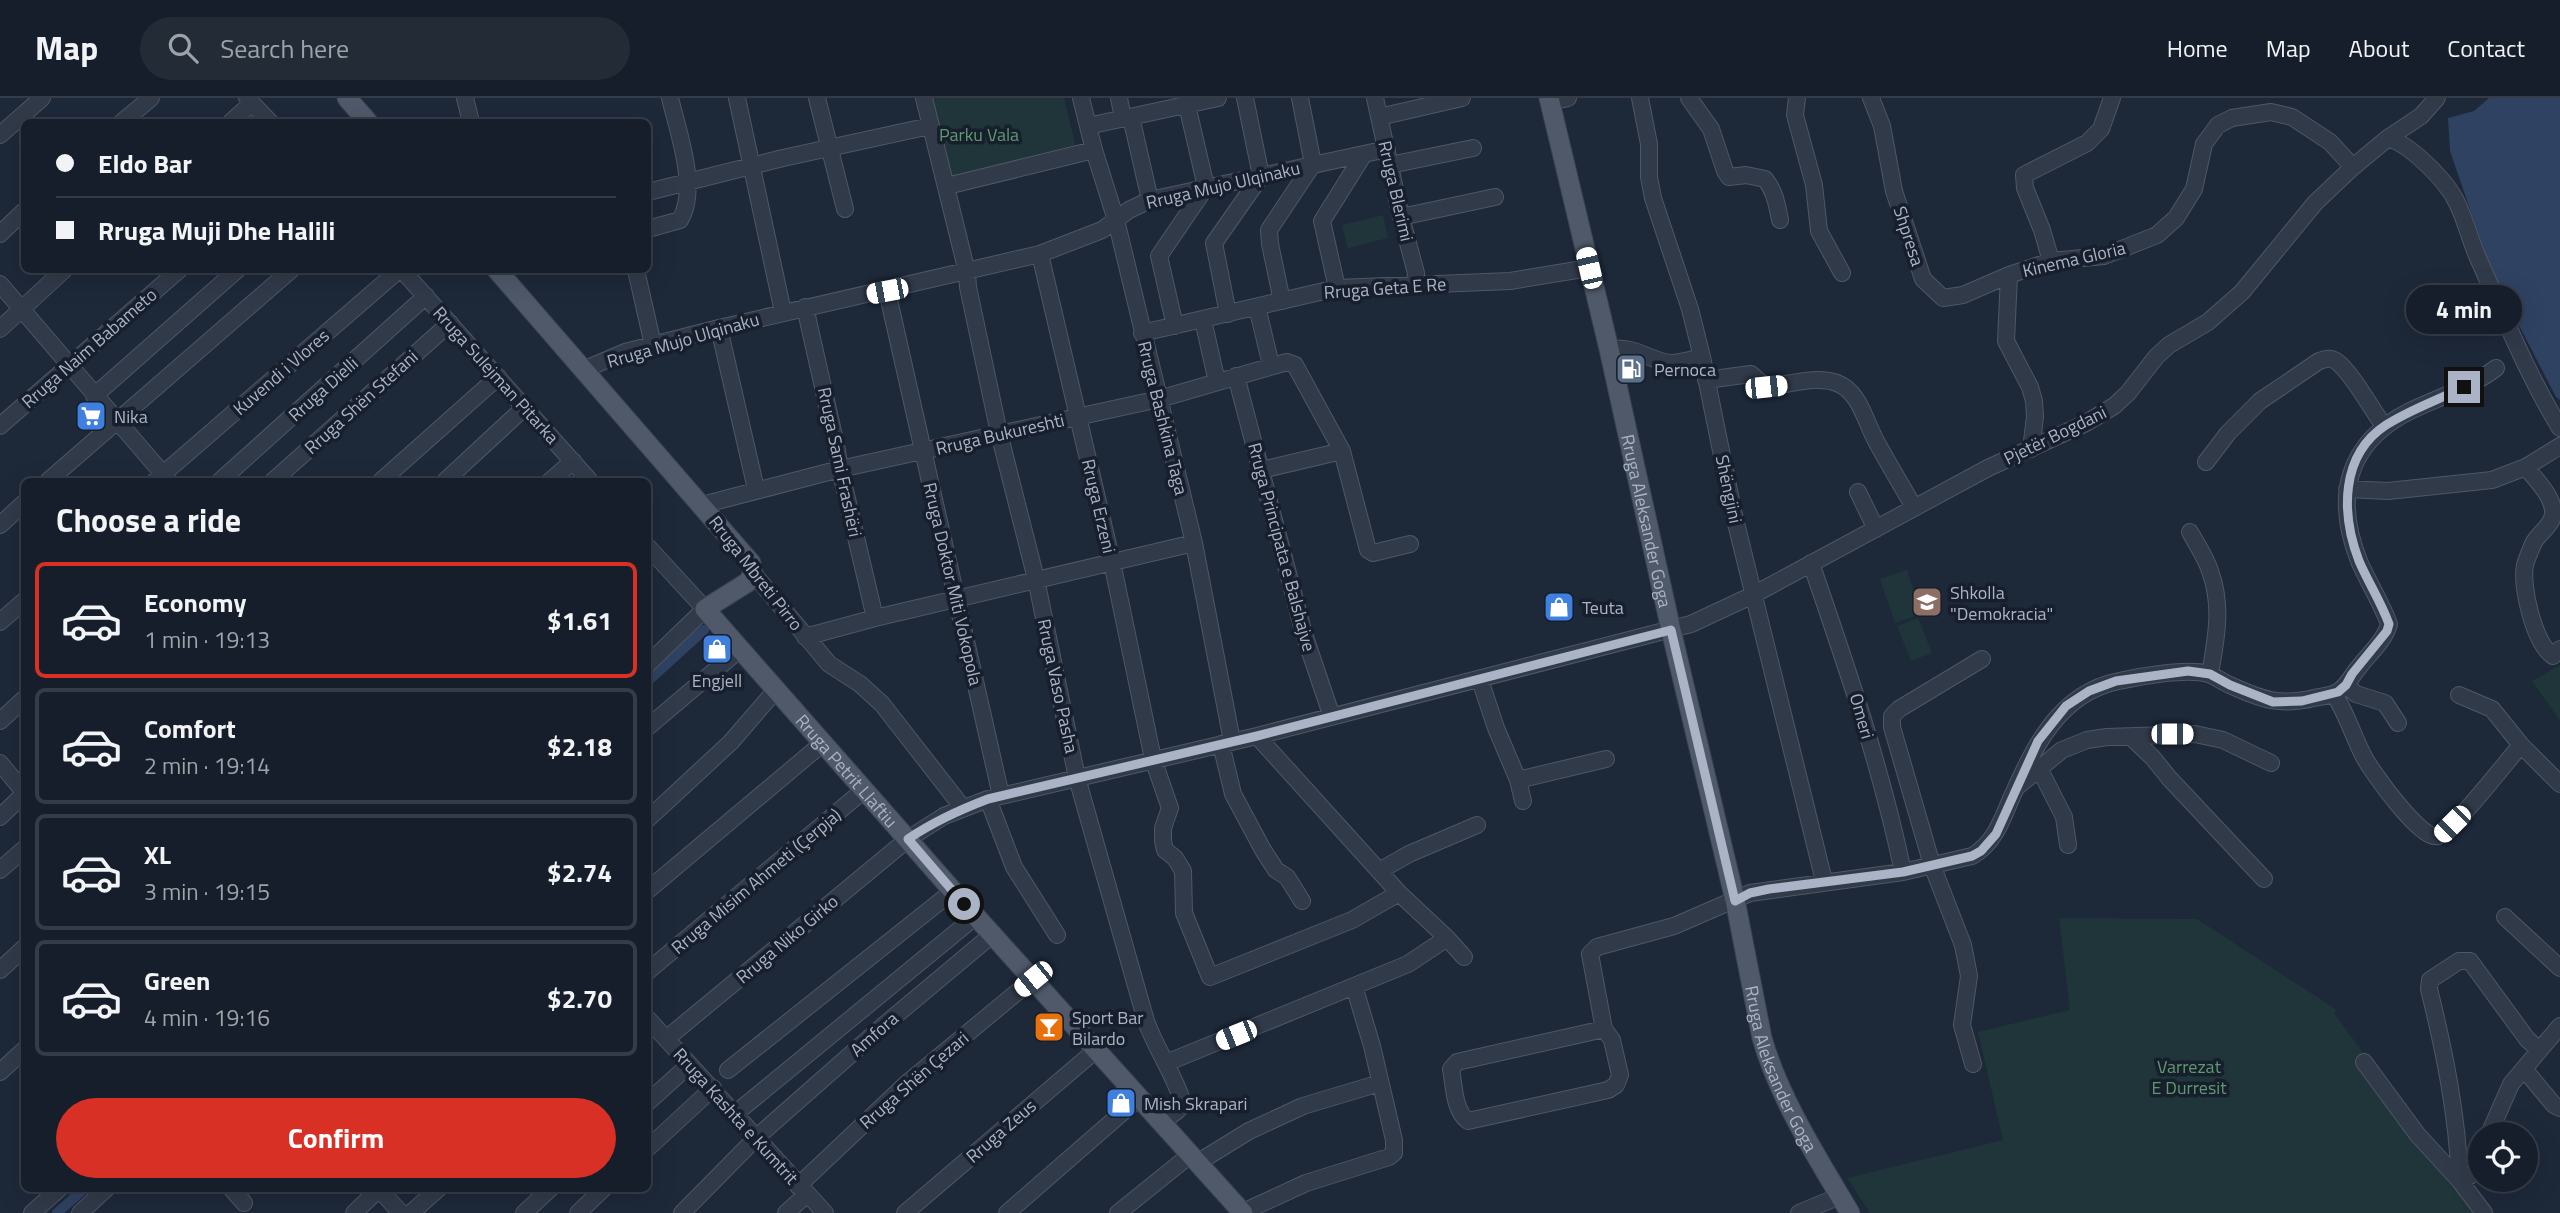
<!DOCTYPE html>
<meta charset="utf-8">
<style>
:root{--surface:#161e2b;--page:#232b37;--text:#f1f3f6;--muted:#9ea2a9;--line:#353c47;--accent:#d93025}
body{margin:0;font-family:"Titillium Web",sans-serif;background:var(--page);color:var(--text);height:100vh;display:flex;flex-direction:column;font-size:26px;white-space:nowrap}
*{box-sizing:border-box;margin:0}
p{font-size:23px;color:var(--muted)}
.icon{flex:none;width:38px;height:38px;fill:none;stroke:currentColor;stroke-width:2;stroke-linecap:round;stroke-linejoin:round}
.map{position:relative;flex:1;overflow:hidden}
.details{position:absolute;left:21px;top:380px;width:630px;height:714px;display:flex;flex-direction:column;background:var(--surface);border-radius:10px;box-shadow:0 7px 28px #0002,0 0 0 2px var(--line)}
.details>*{flex:none}
.guide{position:absolute;left:21px;top:21px;width:630px;height:154px;border-radius:10px;box-shadow:0 7px 28px #0002,0 0 0 2px var(--line);display:grid;align-content:center;height:154px;padding:0 35px;background:var(--surface)}
.tools{position:absolute;left:2468px;top:1024px;display:grid;gap:14px}
.tools a{display:grid;place-items:center;width:70px;height:70px;border-radius:50%;background:var(--surface);box-shadow:0 7px 28px #0002,0 0 0 2px var(--line);font-size:35px}
.end{position:absolute;width:32px;height:32px;margin:-16px;border:9px solid #abb4c6;background:#111;box-shadow:0 0 0 4px #111}
.from{border-radius:50%}
.bubble{position:absolute;height:49px;border-radius:24px;background:var(--surface);box-shadow:0 7px 28px #0002,0 0 0 2px var(--line);font-size:23px;font-weight:700;line-height:49px;text-align:center}
.car{position:absolute;width:21px;height:42px;margin:-21px -10px;border-radius:9px;box-shadow:0 0 5px 2px #0007;background:linear-gradient(#fff 24%,#345 0 40%,#fff 0 76%,#345 0 86%,#fff 0)}
.guide b{display:flex;align-items:center;gap:24px;height:66px;font-size:26px}
.guide b+b{border-top:2px solid var(--line)}
.guide i{width:18px;height:18px;background:var(--text)}
ul{padding:0;list-style:none}
li{display:flex;align-items:center;gap:21px;height:116px;margin:0 14px 10px;padding:0 21px;border:4px solid var(--line);border-radius:10px}
li div{flex:1}
li b{display:block;font-size:26px}
li em{font-style:normal;font-weight:700}
li.on{border-color:var(--accent)}
li>.icon{width:63px;height:63px;stroke-width:1.5}
h2{padding:0 35px;font-size:32px;line-height:84px}
.cta{display:flex;gap:14px;margin-top:auto;padding:14px 35px}
.cta a{flex:1;height:80px;border-radius:42px;background:var(--accent);color:#fff;font-size:28px;font-weight:700;line-height:80px;text-align:center}
header{display:flex;align-items:center;gap:42px;box-sizing:border-box;height:98px;padding:0 35px;background:var(--surface);border-bottom:2px solid var(--line)}
header strong{font-size:33px}
nav{display:flex;gap:38px;margin-inline-start:auto;font-size:24px}
.search{width:490px;height:63px;background:var(--page);display:flex;align-items:center;gap:18px;box-sizing:border-box;padding:0 24px;border-radius:38px;color:var(--muted);font-size:26px}
.map>svg:first-child{display:block}
</style>
<header>
<strong>Map</strong>
<div class="search"><svg class="icon" aria-label="search" viewBox="0 0 24 24"><circle cx="10" cy="10" r="6"/><path d="M15 15l6 6"/></svg>Search here</div>
<nav><a>Home</a><a>Map</a><a>About</a><a>Contact</a></nav>
</header>
<div class="map">
<svg width="2560" height="1115" viewBox="0 0 2560 1115">
<rect width="100%" height="100%" fill="#1d2839"/>
<path fill="#1f353a" d="M933 0H1064L1076 49 952 79Z
M1383 117 1388 140 1348 150 1342 127Z
M1907 472 1922 516 1895 525 1880 481Z
M1918 520 1932 555 1911 563 1897 528Z
M2560 567V623L2532 583Z
M2059 820 2197 821 2337 912 2334 915 2458 1084 2483 1115H1870L1847 1080 2003 1042 1978 934 2070 912Z"/>
<path fill="#2f4262" d="M2489 0H2560V302L2556 299 2492 175 2450 53 2448 20 2474 13Z"/>
<g fill="none" stroke-linecap="round" stroke-linejoin="round">
<path stroke="#2f4262" stroke-width="10" d="M648 583 704 532
M57 1115 85 1090"/>
<g stroke="#4f5767" stroke-width="18">
<path id="minor" d="M247 0 270 24
M465 0 471 24
M737 0 783 214
M817 0 845 111
M924 0 967 174 968 189 999 335 1036 481 1077 680 1146 923C1156 951 1174 976 1183 1005L1178 1012 1161 1025
M1081 0 1094 52 1116 122 1194 445 1232 643
M1119 0 1123 20
M1375 0 1401 119 1416 175 1415 187
M1640 0 1649 46V79L1653 100 1690 211 1702 259 1734 417 1824 783
M1689 0 1711 31 1725 73 1729 79 1746 77 1765 81C1775 93 1777 107 1780 122
M1797 0 1795 17 1814 87 1819 133 1842 175
M1871 0 1882 28 1894 93 1923 181 1943 200 1963 197 2009 177 2051 163 2104 158 2157 137 2176 120 2194 91 2204 46 2218 27 2232 20 2271 14 2292 19 2330 44 2353 69
M1550 4 1568 0
M1131 19 1150 102
M1379 19 1462 0
M122 24 151 0
M231 24 252 5
M1088 28 1218 0
M0 37 42 0
M2388 40C2411 47 2447 83 2457 105 2466 123 2470 142 2478 160 2504 218 2527 276 2560 330
M1390 67 1473 50
M947 88 1094 52
M648 94 783 60 930 28
M1401 119 1495 99
M648 131 680 122C699 91 678 34 670 0
M0 136 24 113
M1040 156 1112 464 1153 661 1170 710 1163 730V743L1165 752 1175 760 1183 773 1184 815 1210 879 1352 822 1399 795
M2051 163 2042 132 2025 90 2024 77 2087 45 2101 31 2112 0
M402 172 590 383
M636 172 653 247
M2009 177 2006 243 2030 289 2034 303 2035 319 2031 351
M0 186 169 383
M1337 190 1322 123 1364 56
M887 193 1001 698
M1282 203 1270 146 1269 132 1313 66 1300 0
M805 209 836 347 840 371 875 520
M1257 209 1271 267
M1228 216 1214 145 1261 78 1245 0
M1203 222 1217 284
M1175 228 1159 158 1206 89 1187 7
M719 230 756 391
M0 231 64 172
M1142 235 1337 190 1510 183 1589 170
M1609 251C1637 247 1654 266 1674 265 1683 264 1693 261 1702 259
M583 272 625 254 719 230 1040 156 1102 132 1129 112 1150 102 1387 51
M1236 278 1304 536 1332 619
M1706 282 1751 276 1766 289C1788 287 1816 277 1837 285 1860 294 1865 323 1876 343 1888 365 1901 387 1914 409
M94 298 237 172
M0 328 179 172
M2206 364 2228 335 2260 303 2319 263C2325 261 2330 259 2336 263 2351 273 2372 312 2384 328
M2526 369C2535 381 2554 399 2553 415 2553 428 2538 435 2533 446 2530 453 2527 460 2525 467 2521 489 2534 545 2553 558L2560 551
M1261 372 1342 353
M48 383 291 172
M155 383 399 172
M220 383 426 198
M273 383 450 225
M381 383 498 279
M445 383 525 309
M550 383 573 363
M2347 391 2388 393 2492 382 2526 369 2560 348
M1858 394 1876 431
M702 407 840 371 1159 301 1287 264 1295 267 1342 353 1368 452 1373 455 1410 446
M0 427 24 405
M2190 434C2197 447 2206 460 2210 473 2223 508 2216 541 2210 576
M648 449 705 511 648 566
M1811 465C1846 567 1881 668 1903 774
M753 475 829 566 860 586 882 606 963 710
M0 524 24 503
M805 539 875 520 1194 445
M1480 582 1496 630 1518 682 1523 703
M2346 587 2356 596 2385 605 2398 625
M2334 596C2347 616 2353 638 2364 659 2372 674 2422 744 2438 738 2454 732 2506 664 2521 647
M2459 597 2492 611 2521 647 2560 686
M0 623 24 601
M648 629 739 552
M1257 638 1399 795 1447 840 1464 859
M2132 640 2153 660 2169 680 2264 781
M1221 646 1233 696 1263 752 1276 772 1287 779 1302 803
M0 665 24 694
M2040 672 2064 719 2068 747
M1518 682 1606 661
M2018 688 2062 652 2087 642 2107 639 2195 636 2223 642 2271 665
M988 701 1014 769 1057 837
M0 719 24 696
M648 721 731 644 775 593
M0 772 24 751
M1379 773 1409 756 1477 727
M648 792 823 645
M2505 819 2560 870
M0 872 24 850
M648 873 864 692
M648 921 825 1115
M1604 931 1457 964 1451 971C1454 987 1454 1013 1468 1023L1608 992 1616 987 1620 977 1612 942 1604 931 1590 856 1597 849 1674 828 1750 795 1903 774 1972 758C1993 746 2001 725 2010 703 2033 651 2058 595 2119 583 2141 578 2187 570 2208 576 2217 579 2224 585 2232 588 2263 602 2280 608 2314 600 2322 598 2332 598 2339 593 2348 587 2352 577 2359 569 2369 556 2385 542 2389 526 2381 504 2368 484 2359 463 2334 399 2346 345 2410 313 2439 299 2470 290 2496 270
M666 941 908 741 944 718 988 701 1257 638 1691 526 1753 497 1988 370 2086 325 2114 308 2128 295 2156 259 2169 247 2208 224 2242 194 2315 105 2353 69 2388 40 2421 18 2437 0
M2364 964 2417 1036 2460 1083 2484 1115
M1166 965 1408 866 1447 840
M1973 966 1962 927 1969 878 1963 847 1932 767 1892 629V618L1899 611 1982 561
M2524 971 2554 1007 2560 1010
M728 972 953 793
M0 974 24 952
M648 1004 689 967
M736 1015 976 818
M2489 1036 2511 986 2560 928
M648 1050 713 990
M2480 1064 2475 1075 2460 1083C2457 1016 2445 956 2429 891L2430 882 2459 863H2470L2527 941 2539 952
M1197 1065 1249 1033 1303 1008 1380 985
M798 1088 906 986 1033 881
M231 1090 244 1105
M378 1090 401 1115
M32 1115 60 1090
M80 1115 107 1090
M354 1115 379 1091
M411 1115 439 1090
M524 1115 551 1090
M578 1115 604 1090
M682 1115 757 1039 883 928 993 836
M786 1115 807 1096
M905 1115 1096 952
M1007 1115 1139 1000
M1118 1115 1190 1057
M1241 1115 1306 1085 1389 1059 1394 1055V1042L1372 948 1354 888
M1799 1115 1840 1098"/>
</g>
<g stroke="#3b4352" stroke-width="21">
<g id="major">
<path d="M347 0 368 24"/>
<path id="s1" d="M1549 0 1609 251 1671 532 1735 802 1762 940C1779 1000 1818 1061 1850 1115"/>
<path id="s2" d="M497 172 751 465 753 475 748 484 705 511 953 793 1243 1115"/>
</g>
</g>
<use href="#minor" stroke="#313a49" stroke-width="16"/>
<use href="#major" stroke="#4f5969" stroke-width="19"/>
</g>
<g fill="none" stroke-linecap="round" stroke-linejoin="round">
<path stroke="#abb4c6" stroke-width="9" d="M964 806 908 741C933 724 959 712 988 701L1257 638 1671 532 1735 803 1750 795 1769 791 1903 774 1972 758 1981 753 1996 736 2038 643 2066 608 2089 593 2116 583 2188 573 2210 576 2230 587 2273 604 2302 603 2338 594 2346 587 2352 576 2387 533 2389 526C2381 504 2368 484 2359 463 2341 416 2340 357 2386 327 2411 311 2438 302 2464 289"/>
</g>
<defs>
<g id="fuel-square" transform="scale(1.575)"><rect x="-9" y="-9" width="18" height="18" rx="4" fill="#5c6f8a" stroke="#171f2d"/><path d="M-5.5-6h7V0h2V4h1.3V-2.5L3-4.5l.8-.8L6-3V5H2.5V1h-1V6h-7ZM-4.2-4.7v3.2H.2V-4.7Z" fill="#fff"/></g>
<g id="supermarket-square" transform="scale(1.575)"><rect x="-9" y="-9" width="18" height="18" rx="4" fill="#3f7fe0" stroke="#171f2d"/><path d="M-6-5.5h2.5l.6 2H6L4.5 2H-2.5L-4.4-4H-6ZM-1.5 3.2a1.3 1.3 0 1 0 .1 0ZM3 3.2a1.3 1.3 0 1 0 .1 0Z" fill="#fff"/></g>
<g id="school-square" transform="scale(1.575)"><rect x="-9" y="-9" width="18" height="18" rx="4" fill="#8d6e63" stroke="#171f2d"/><path d="M0-5L7-2L0 1L-7-2ZM-4 1L0 2.5L4 1V4Q0 6-4 4Z" fill="#fff"/></g>
<g id="shop-square" transform="scale(1.575)"><rect x="-9" y="-9" width="18" height="18" rx="4" fill="#3f7fe0" stroke="#171f2d"/><path d="M-5-2.5h2.3a2.7 3.5 0 0 1 5.4 0H5L5.5 6h-11ZM-1.5-2.5h3a1.5 2.3 0 0 0-3 0Z" fill="#fff"/></g>
<g id="bar-square" transform="scale(1.575)"><rect x="-9" y="-9" width="18" height="18" rx="4" fill="#e8710a" stroke="#171f2d"/><path d="M-6-5H6L.8 .8V4.5H3.5V6h-7V4.5H-.8V.8Z" fill="#fff"/></g>
</defs>
<g fill-rule="evenodd">
<use href="#fuel-square" x="1631" y="271"/>
<use href="#supermarket-square" x="91" y="318"/>
<use href="#school-square" x="1927" y="504"/>
<use href="#shop-square" x="1559" y="509"/>
<use href="#shop-square" x="717" y="551"/>
<use href="#bar-square" x="1049" y="929"/>
<use href="#shop-square" x="1121" y="1005"/>
</g>
<g text-anchor="middle" dominant-baseline="central" stroke-width="7" stroke-linejoin="round" paint-order="stroke">
<g font-size="18" fill="#609870" stroke="#171f2d">
<text x="979" y="36">Parku Vala</text>
<text x="2189" y="968">Varrezat<tspan x="2189" dy="21">E Durresit</tspan></text>
</g>
<g font-size="18" fill="#abb4c6" stroke="#171f2d">
<text transform="translate(1223 87) rotate(-13)">Rruga Mujo Ulqinaku</text>
<text transform="translate(1396 93) rotate(77)">Rruga Blerimi</text>
<text transform="translate(1909 138) rotate(72)">Shpresa</text>
<text transform="translate(2074 161) rotate(-13)">Kinema Gloria</text>
<text transform="translate(1385 190) rotate(-4)">Rruga Geta E Re</text>
<text transform="translate(683 242) rotate(-16)">Rruga Mujo Ulqinaku</text>
<text transform="translate(89 250) rotate(-41)">Rruga Naim Babameto</text>
<text transform="translate(281 274) rotate(-41)">Kuvendi i Vlores</text>
<text transform="translate(496 277) rotate(48)">Rruga Sulejman Pitarka</text>
<text transform="translate(323 291) rotate(-42)">Rruga Dielli</text>
<text transform="translate(361 304) rotate(-42)">Rruga Shën Stefani</text>
<text transform="translate(1163 320) rotate(76)">Rruga Bashkina Taga</text>
<text transform="translate(1000 336) rotate(-13)">Rruga Bukureshti</text>
<text transform="translate(2055 337) rotate(-26)">Pjetër Bogdani</text>
<text transform="translate(840 364) rotate(78)">Rruga Sami Frashëri</text>
<text transform="translate(1729 391) rotate(78)">Shëngjini</text>
<text transform="translate(1099 408) rotate(77)">Rruga Erzeni</text>
<text stroke="none"><textPath href="#s1" startOffset="434">Rruga Aleksander Goga</textPath></text>
<text transform="translate(1282 449) rotate(75)">Rruga Principata e Balshajve</text>
<text transform="translate(756 475) rotate(52)">Rruga Mbreti Pirro</text>
<text transform="translate(953 486) rotate(77)">Rruga Doktor Miti Vokopola</text>
<text transform="translate(1058 588) rotate(78)">Rruga Vaso Pasha</text>
<text transform="translate(1862 618) rotate(74)">Omeri</text>
<text stroke="none"><textPath href="#s2" startOffset="674">Rruga Petrit Llaftiu</textPath></text>
<text transform="translate(756 783) rotate(-40)">Rruga Misim Ahmeti (Çerpja)</text>
<text transform="translate(787 841) rotate(-40)">Rruga Niko Girko</text>
<text transform="translate(874 936) rotate(-41)">Amfora</text>
<text stroke="none"><textPath href="#s1" startOffset="999">Rruga Aleksander Goga</textPath></text>
<text transform="translate(914 982) rotate(-41)">Rruga Shën Çezari</text>
<text transform="translate(736 1018) rotate(48)">Rruga Kashta e Kumtrit</text>
<text transform="translate(1001 1033) rotate(-41)">Rruga Zeus</text>
</g>
<g font-size="18" fill="#abb4c6" stroke="#171f2d" text-anchor="start">
<text x="1654" y="271">Pernoca</text>
<text x="114" y="318">Nika</text>
<text x="1950" y="494">Shkolla<tspan x="1950" dy="21">"Demokracia"</tspan></text>
<text x="1582" y="509">Teuta</text>
<text x="717" y="582" text-anchor="middle">Engjell</text>
<text x="1072" y="919">Sport Bar<tspan x="1072" dy="21">Bilardo</tspan></text>
<text x="1144" y="1005">Mish Skrapari</text>
</g>
</g>
</svg>
<div class="tools">
<a><svg class="icon" aria-label="locate" viewBox="0 0 24 24"><circle cx="12" cy="12" r="6"/><path d="M12 2v4M12 18v4M2 12h4M18 12h4"/></svg></a>
</div>
<i class="end from" style="left:964px;top:806px"></i>
<i class="end" style="left:2464px;top:289px"></i>
<div class="bubble" style="left:2406px;top:187px;width:116px">4 min</div>
<i class="car" style="left:1589px;top:170px;rotate:347deg"></i>
<i class="car" style="left:887px;top:193px;rotate:259deg"></i>
<i class="car" style="left:1766px;top:289px;rotate:84deg"></i>
<i class="car" style="left:2172px;top:636px;rotate:90deg"></i>
<i class="car" style="left:2452px;top:726px;rotate:225deg"></i>
<i class="car" style="left:1033px;top:881px;rotate:231deg"></i>
<i class="car" style="left:1236px;top:937px;rotate:248deg"></i>
<div class="guide">
<b><i class="from"></i>Eldo Bar</b>
<b><i></i>Rruga Muji Dhe Halili</b>
</div>
<section class="details">
<h2>Choose a ride</h2>
<ul>
<li class="on"><svg class="icon" aria-label="car" viewBox="0 0 24 24"><path d="M5 17H2v-5l4-1 3-4h7l3 4 3 1v5h-3M9 17h6M6 11h13"/><circle cx="7" cy="17" r="2"/><circle cx="17" cy="17" r="2"/></svg><div><b>Economy</b><p>1 min · 19:13</p></div><em>$1.61</em></li>
<li><svg class="icon" aria-label="car" viewBox="0 0 24 24"><path d="M5 17H2v-5l4-1 3-4h7l3 4 3 1v5h-3M9 17h6M6 11h13"/><circle cx="7" cy="17" r="2"/><circle cx="17" cy="17" r="2"/></svg><div><b>Comfort</b><p>2 min · 19:14</p></div><em>$2.18</em></li>
<li><svg class="icon" aria-label="car" viewBox="0 0 24 24"><path d="M5 17H2v-5l4-1 3-4h7l3 4 3 1v5h-3M9 17h6M6 11h13"/><circle cx="7" cy="17" r="2"/><circle cx="17" cy="17" r="2"/></svg><div><b>XL</b><p>3 min · 19:15</p></div><em>$2.74</em></li>
<li><svg class="icon" aria-label="car" viewBox="0 0 24 24"><path d="M5 17H2v-5l4-1 3-4h7l3 4 3 1v5h-3M9 17h6M6 11h13"/><circle cx="7" cy="17" r="2"/><circle cx="17" cy="17" r="2"/></svg><div><b>Green</b><p>4 min · 19:16</p></div><em>$2.70</em></li>
</ul>
<div class="cta"><a>Confirm</a></div>
</section>
</div>
